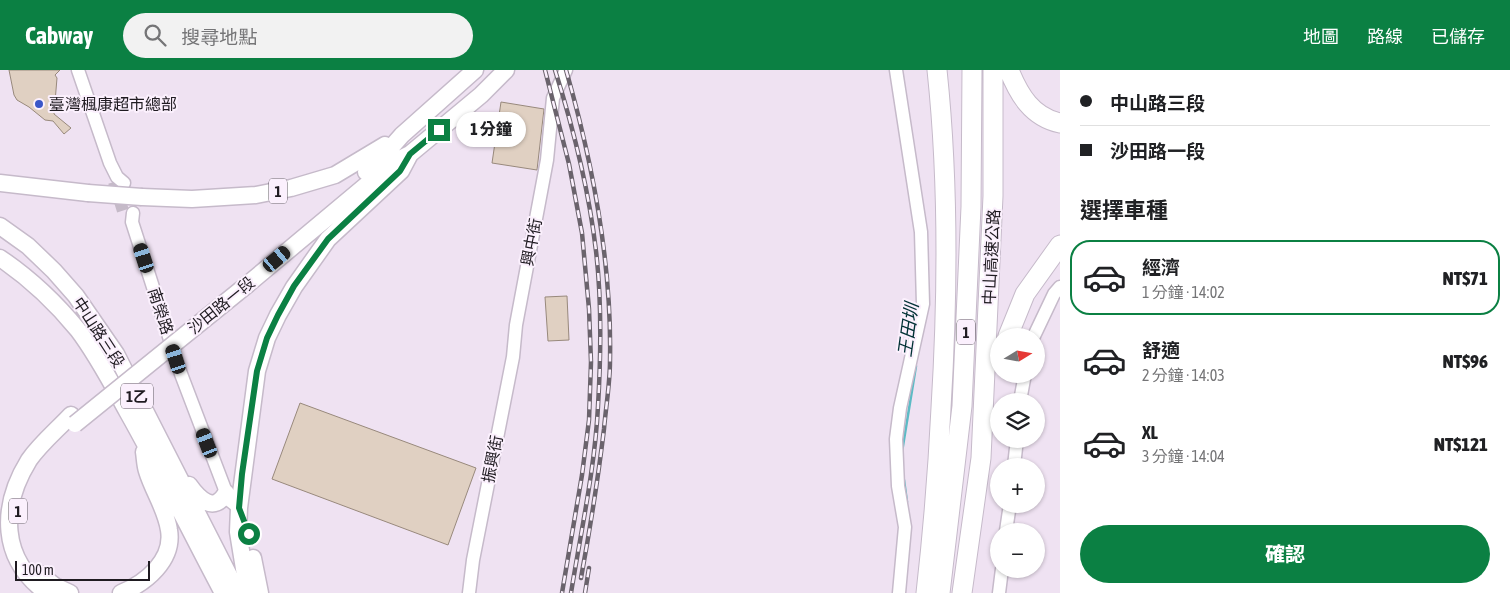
<!DOCTYPE html>
<html lang="zh-TW">
<meta charset="utf-8">
<style>
:root{--surface:#fff;--page:#f2f2f2;--text:#202124;--muted:#757577;--line:#e0e0e0;--accent:#0b8043}
body{margin:0;font-family:"Asap Condensed","Noto Sans TC",sans-serif;background:var(--page);color:var(--text);height:100vh;display:flex;flex-direction:column;font-size:19px;white-space:nowrap}
*{box-sizing:border-box;margin:0}
p{font-size:16px;color:var(--muted)}
.icon{flex:none;width:28px;height:28px;fill:none;stroke:currentColor;stroke-width:2;stroke-linecap:round;stroke-linejoin:round}
.map{position:relative;flex:1;overflow:hidden}
.drawer{display:flex;flex-direction:column;background:var(--surface);width:450px}
.drawer>*{flex:none}
.top-card{display:grid;align-content:center;height:110px;padding:0 20px;background:var(--surface)}
.needle{width:32px;rotate:79deg}
.tools{position:absolute;left:990px;top:258px;display:grid;gap:10px}
.tools a{display:grid;place-items:center;width:55px;height:55px;border-radius:50%;background:var(--surface);box-shadow:0 1px 4px #0004;font-size:25px}
.scale{position:absolute;left:15px;bottom:12px;width:135px;box-sizing:border-box;padding-left:5px;border:2px solid #1f1b21;border-top:0;font-size:14px;line-height:18px;white-space:nowrap;color:#1f1b21;-webkit-text-stroke:4px #fbf0fd;paint-order:stroke}
.end{position:absolute;width:22px;height:22px;margin:-11px;border:6px solid #0b8043;background:#fff;box-shadow:0 0 0 2px #fff}
.from{border-radius:50%}
.bubble{position:absolute;height:35px;border-radius:18px;background:var(--surface);box-shadow:0 1px 4px #0004;font-size:16px;font-weight:800;line-height:35px;text-align:center}
.car{position:absolute;width:15px;height:30px;margin:-15px -8px;border-radius:6px;box-shadow:0 0 4px 1px #0007;background:linear-gradient(#222 24%,#8ab4d8 0 40%,#222 0 76%,#8ab4d8 0 86%,#222 0)}
.top-card b{display:flex;align-items:center;gap:18px;height:48px;font-size:19px}
.top-card b+b{border-top:1px solid var(--line)}
.top-card i{width:12px;height:12px;background:var(--text)}
ul{padding:0;list-style:none}
li{display:flex;align-items:center;gap:15px;height:75px;margin:0 10px 8px;padding:0 10px;border:2px solid transparent;border-radius:20px}
li div{flex:1}
li b{display:block;font-size:19px}
li em{font-style:normal;font-weight:800}
li.current{border-color:var(--accent)}
li>.icon{width:45px;height:45px;stroke-width:1.5}
h2{padding:0 20px;font-size:22px;line-height:60px}
.primary-button{display:flex;gap:10px;margin-top:auto;padding:10px 20px}
.primary-button a{flex:1;height:58px;border-radius:30px;background:var(--accent);color:#fff;font-size:20px;font-weight:800;line-height:58px;text-align:center}
header{display:flex;align-items:center;gap:30px;box-sizing:border-box;height:70px;padding:0 25px;background:var(--accent);color:#fff}
header strong{font-size:24px}
nav{display:flex;gap:28px;margin-inline-start:auto;font-size:18px}
.search{width:350px;height:45px;background:var(--page);display:flex;align-items:center;gap:12px;box-sizing:border-box;padding:0 18px;border-radius:28px;color:var(--muted);font-size:19px}
main{display:flex;flex:1;min-height:0}
.map>svg:first-child{display:block}
</style>
<header>
<strong>Cabway</strong>
<div class="search"><svg class="icon" aria-label="search" viewBox="0 0 24 24"><circle cx="10" cy="10" r="6"/><path d="M15 15l6 6"/></svg>搜尋地點</div>
<nav><a>地圖</a><a>路線</a><a>已儲存</a></nav>
</header>
<main>
<div class="map">
<svg width="1060" height="523" viewBox="0 0 1060 523">
<rect width="100%" height="100%" fill="#efe2f2"/>
<g fill="none" stroke-linecap="round" stroke-linejoin="round">
<path stroke="#5cbbc5" stroke-width="2.5" d="M902 382 916 296
M904 410 907 432"/>
</g>
<path fill="#e0d0c2" stroke="#98897c" d="M9 0H60L55 5 57 8 54 44 71 58 64 64 53 51 45 50 29 37 17 30 14 25Z
M501 32 544 39 537 100 492 93Z
M567 226 569 270 548 271 545 227Z
M300 333 476 398 448 475 272 409Z"/>
<g fill="none" stroke-linecap="round" stroke-linejoin="round">
<path stroke="#c5bac8" stroke-width="12" stroke-dasharray="12 6" stroke-linecap="butt" d="M114 112 123 141"/>
<g stroke="#c6baca" stroke-width="15">
<path id="minor" d="M78 0 110 93 117 107 124 113
M896 0 921 162 923 234 900 338 896 369 898 416 905 457 899 523
M133 143 132 152 181 304 229 430 239 438
M1034 266 1054 224 1060 217
M1020 331 1025 304
M1014 396 1017 369
M1006 461 1010 434
M469 523 473 490 513 287 516 255 547 90 553 28 566 0
M999 523 1002 499"/>
</g>
<g stroke="#c6baca" stroke-width="19">
<path id="major" d="M366 102 380 90 402 65 475 0
M0 113 88 123
M142 127 192 129 256 125 291 118 335 105 385 75
M0 156 28 176 54 201 76 226 116 284 238 523
M0 188C28 207 56 233 78 260 97 285 112 314 127 341 161 401 191 463 223 523
M248 214 394 92 410 84 481 25 506 0
M189 415C199 429 214 444 226 423
M253 488 260 523
M38 503 55 516 70 523
M47 523C0 489 0 437 29 390 41 373 57 360 71 345
M121 523C146 513 174 490 169 460 166 439 153 421 147 401 145 395 145 388 144 382
M248 523 238 462 239 438 257 301 267 268 278 245 294 217 328 169 401 101 410 84"/>
</g>
<g stroke="#c6baca" stroke-width="21">
<path id="highway" d="M1009 0C1019 25 1032 47 1060 53
M1008 266 1025 224 1060 175
M926 523C933 461 938 400 941 338 948 224 949 113 937 0
M940 523 962 336 971 137 972 0
M962 523 981 388 993 126V0"/>
</g>
<use href="#minor" stroke="#fff" stroke-width="12"/>
<use href="#major" stroke="#fff" stroke-width="16"/>
<use href="#highway" stroke="#fff" stroke-width="19"/>
<g stroke="#6a636c" stroke-width="4.5">
<path id="rail" d="M545 0 569 94 582 163 589 239 591 292 589 350 582 405 562 523
M555 0C573 57 589 121 596 181 602 232 601 285 598 336 595 398 581 461 571 523
M566 0C593 94 612 192 610 291 610 313 606 336 604 359 598 409 590 459 581 508
M585 523 589 498"/>
</g>
<use href="#rail" stroke="#fbf0fd" stroke-width="2.5" stroke-dasharray="8" stroke-linecap="butt"/>
<g stroke="#c6baca" stroke-width="19" stroke-linecap="butt">
<path id="major-bridge" d="M88 123 142 127
M75 354 248 214"/>
</g>
<use href="#major-bridge" stroke="#fff" stroke-width="16"/>
</g>
<g fill="none" stroke-linecap="round" stroke-linejoin="round">
<path stroke="#0b8043" stroke-width="6" d="M249 464 239 438 242 404 257 301 267 268 278 245 294 216 328 169 400 101 410 84 439 60"/>
</g>
<circle fill="#3a56c8" stroke="#fbf0fd" stroke-width="2" cx="39" cy="34" r="5"/>
<g text-anchor="middle" dominant-baseline="central" stroke-width="4" stroke-linejoin="round" paint-order="stroke">
<g fill="#fbf0fd" stroke="#615b63" stroke-width="1">
<rect x="269" y="108.5" width="18" height="25" rx="4"/>
<rect x="957" y="249.5" width="18" height="25" rx="4"/>
<rect x="121" y="313.5" width="32" height="25" rx="4"/>
<rect x="9" y="428.5" width="18" height="25" rx="4"/>
</g>
<g font-size="15" font-weight="bold" fill="#1f1b21">
<text x="278" y="121">1</text>
<text x="966" y="262">1</text>
<text x="137" y="326">1乙</text>
<text x="18" y="441">1</text>
</g>
<g font-size="16" fill="#1f1b21" stroke="#fbf0fd" text-anchor="start">
<text x="49" y="34">臺灣楓康超市總部</text>
</g>
<g font-size="16" fill="#1f1b21" stroke="#fbf0fd">
<text transform="translate(531 172) rotate(-79)">興中街</text>
<text transform="translate(991 187) rotate(-87)">中山高速公路</text>
<text transform="translate(221 235) rotate(-39)">沙田路一段</text>
<text transform="translate(161 241) rotate(72)">南榮路</text>
<text transform="translate(99 262) rotate(57)">中山路三段</text>
<text transform="translate(492 389) rotate(-79)">振興街</text>
</g>
<g font-size="18" font-style="italic" fill="#013135" stroke="#fbf0fd">
<text transform="translate(908 260) rotate(-82)">王田圳</text>
</g>
</g>
</svg>
<div class="tools">
<a><svg class="needle" viewBox="-14 -14 28 28"><path d="M0-13l5 13h-10z" fill="#e53935"/><path d="M0 13l5-13h-10z" fill="#757577"/></svg></a>
<a><svg class="icon" aria-label="layers" viewBox="0 0 24 24"><path d="M12 4l9 5-9 5-9-5zM3 14l9 5 9-5"/></svg></a>
<a>+</a>
<a>−</a>
</div>
<div class="scale">100 m</div>
<i class="end from" style="left:249px;top:464px"></i>
<i class="end" style="left:439px;top:60px"></i>
<div class="bubble" style="left:456px;top:42px;width:70px">1 分鐘</div>
<i class="car" style="left:144px;top:188px;rotate:342deg"></i>
<i class="car" style="left:277px;top:189px;rotate:50deg"></i>
<i class="car" style="left:176px;top:289px;rotate:342deg"></i>
<i class="car" style="left:207px;top:373px;rotate:339deg"></i>
</div>
<section class="drawer">
<div class="top-card">
<b><i class="from"></i>中山路三段</b>
<b><i></i>沙田路一段</b>
</div>
<h2>選擇車種</h2>
<ul>
<li class="current"><svg class="icon" aria-label="car" viewBox="0 0 24 24"><path d="M5 17H2v-5l4-1 3-4h7l3 4 3 1v5h-3M9 17h6M6 11h13"/><circle cx="7" cy="17" r="2"/><circle cx="17" cy="17" r="2"/></svg><div><b>經濟</b><p>1 分鐘 · 14:02</p></div><em>NT$71</em></li>
<li><svg class="icon" aria-label="car" viewBox="0 0 24 24"><path d="M5 17H2v-5l4-1 3-4h7l3 4 3 1v5h-3M9 17h6M6 11h13"/><circle cx="7" cy="17" r="2"/><circle cx="17" cy="17" r="2"/></svg><div><b>舒適</b><p>2 分鐘 · 14:03</p></div><em>NT$96</em></li>
<li><svg class="icon" aria-label="car" viewBox="0 0 24 24"><path d="M5 17H2v-5l4-1 3-4h7l3 4 3 1v5h-3M9 17h6M6 11h13"/><circle cx="7" cy="17" r="2"/><circle cx="17" cy="17" r="2"/></svg><div><b>XL</b><p>3 分鐘 · 14:04</p></div><em>NT$121</em></li>
</ul>
<div class="primary-button"><a>確認</a></div>
</section>
</main>
